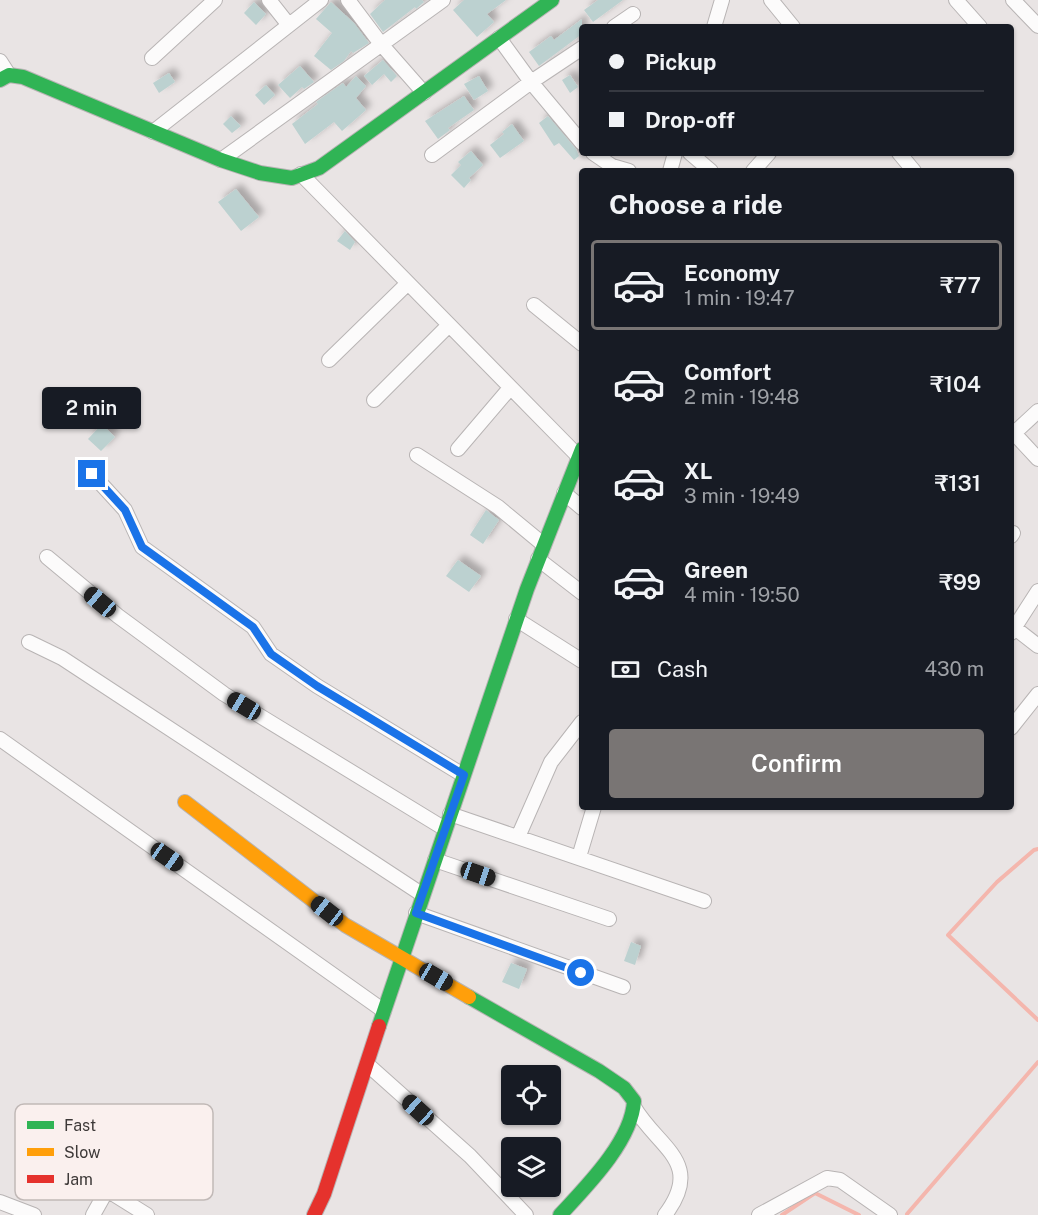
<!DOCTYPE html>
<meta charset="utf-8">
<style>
:root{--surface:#171b24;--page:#242831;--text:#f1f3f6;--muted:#9ea1a6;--line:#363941;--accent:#797574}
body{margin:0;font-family:"Public Sans",sans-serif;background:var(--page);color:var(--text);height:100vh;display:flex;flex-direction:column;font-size:22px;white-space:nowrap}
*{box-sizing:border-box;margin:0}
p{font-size:20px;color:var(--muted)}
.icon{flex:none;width:33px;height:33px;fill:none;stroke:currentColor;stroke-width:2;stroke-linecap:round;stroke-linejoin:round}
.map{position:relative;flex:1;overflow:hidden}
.drawer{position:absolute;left:579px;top:168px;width:435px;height:642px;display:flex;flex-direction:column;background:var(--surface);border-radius:6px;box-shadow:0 2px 4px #0004}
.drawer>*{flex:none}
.guide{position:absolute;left:579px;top:24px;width:435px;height:132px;border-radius:6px;box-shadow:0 2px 4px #0004;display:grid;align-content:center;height:132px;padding:0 30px;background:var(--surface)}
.buttons{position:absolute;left:501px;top:1065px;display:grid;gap:12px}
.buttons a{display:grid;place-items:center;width:60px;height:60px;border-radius:6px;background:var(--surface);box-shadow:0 2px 4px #0004;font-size:30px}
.end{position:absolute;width:27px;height:27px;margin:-14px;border:8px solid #1a73e8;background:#fff;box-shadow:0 0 0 3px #fff}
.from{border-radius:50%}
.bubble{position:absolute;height:42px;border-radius:6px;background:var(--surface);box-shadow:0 2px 4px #0004;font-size:20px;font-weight:600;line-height:42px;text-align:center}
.car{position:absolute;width:18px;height:36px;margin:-18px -9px;border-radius:8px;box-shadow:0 0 4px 2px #0007;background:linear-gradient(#222 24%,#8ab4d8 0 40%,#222 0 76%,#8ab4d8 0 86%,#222 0)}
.guide b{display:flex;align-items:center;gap:21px;height:57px;font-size:22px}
.guide b+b{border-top:2px solid var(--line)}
.guide i{width:15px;height:15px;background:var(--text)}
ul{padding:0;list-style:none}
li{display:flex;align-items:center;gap:18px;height:90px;margin:0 12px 9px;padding:0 18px;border:3px solid transparent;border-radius:6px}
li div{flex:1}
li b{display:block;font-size:22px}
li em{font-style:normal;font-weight:600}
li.selected{border-color:var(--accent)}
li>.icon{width:54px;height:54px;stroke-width:1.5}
h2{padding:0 30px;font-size:27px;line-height:72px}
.pay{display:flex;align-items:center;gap:15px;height:66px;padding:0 30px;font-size:22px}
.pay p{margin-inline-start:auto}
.cta{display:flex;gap:12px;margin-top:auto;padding:12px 30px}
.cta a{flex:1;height:69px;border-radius:6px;background:var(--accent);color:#fff;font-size:24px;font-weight:600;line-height:69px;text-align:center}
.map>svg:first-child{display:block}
</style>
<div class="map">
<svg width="1038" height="1215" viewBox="0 0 1038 1215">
<defs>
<filter id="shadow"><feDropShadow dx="5.5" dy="-5.5" stdDeviation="3" flood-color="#0004"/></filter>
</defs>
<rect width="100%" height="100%" fill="#e9e4e4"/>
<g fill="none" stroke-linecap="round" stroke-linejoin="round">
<path stroke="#f4b6ad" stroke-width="4" d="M1038 849 1034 850 997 882 948 935 1038 1020
M907 1214 1038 1062
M782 1215 815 1193 859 1215"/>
</g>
<path fill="#bcd1d0" filter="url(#shadow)" d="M385 0H422L424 2 416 9 415 7 383 32 370 14Z
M464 0H506L487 14 494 22 477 37 453 10Z
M598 0H623L593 22 584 10Z
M254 2 266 14 256 25 244 13Z
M331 2 354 23 369 43 353 53 351 51 344 61 331 70 314 56 332 33 316 19Z
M582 19V34L539 66 529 52 551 36 554 40Z
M383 60 397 76 391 82 384 74 372 85 364 76Z
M300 66 314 82 304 89 302 87 290 98 278 85Z
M169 73 175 82 159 93 153 83Z
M570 75 578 87 570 93 562 80Z
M356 76 366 86 356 98 366 110 342 131 334 122 305 144 292 124 318 104 316 102 343 83 346 87Z
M479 76 488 91 474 100 464 84Z
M266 85 275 95 264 105 255 95Z
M464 96 474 110 448 128 450 130 438 139 425 121Z
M231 116 241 126 232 133 223 124Z
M548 116 576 149 579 156 574 160 559 143 554 146 539 123Z
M512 124 524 141 500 158 490 145 504 134 502 132Z
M471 151 483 165 469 178 471 180 464 188 451 175 461 165 458 162Z
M236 189 259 217 241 231 218 202Z
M345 231 355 242 350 250 337 241Z
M102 424 115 437 101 451 88 439Z
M486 510 499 520 483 544 470 535Z
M458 560 481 576 469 592 446 576Z
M631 942 641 946 635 965 624 961Z
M511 963 527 969 519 989 502 982Z"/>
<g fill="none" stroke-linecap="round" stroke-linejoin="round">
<g stroke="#b8b4b4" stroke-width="16">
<path id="street" d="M269 0 288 24
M348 0 381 44 424 93
M771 0 793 27
M956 0 980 27
M1013 0 1038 26
M614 27 633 14
M714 27 722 0
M499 38 531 82 582 143
M152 58 215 0
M0 61 9 75
M153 132 321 0
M593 153 612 166 629 171
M690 153 711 171
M899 153 914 171
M432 155 531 82 582 48
M221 160 443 0
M670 171 675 153
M753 171 769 153
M301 174 579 457
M534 305 582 344
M329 360 408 283
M374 400 449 325
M1011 430 1038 459
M1011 436 1038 411
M458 449 510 388
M417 455 498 507 544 545
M92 474 125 510 142 547 253 627 271 654 317 686 463 775
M564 493 582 508
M1011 536 1013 533
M47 557 118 616 224 694 445 829
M538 559 582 593
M516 619 582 661
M1011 625 1038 646
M1011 633 1038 591
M29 642 62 658 423 895
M1011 728 1038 694
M0 739 384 1011
M450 814 704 901
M518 837 551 762 582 722
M579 857 594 807
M435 860 609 919
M416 913 623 987
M367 1064 470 1156 526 1215
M634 1107C658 1148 705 1162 665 1215
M0 1202 34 1215
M93 1215 107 1190 147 1215
M759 1215 827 1178 840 1180 890 1215"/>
</g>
<g stroke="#b8b4b4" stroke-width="16">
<path id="fast" d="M0 80 9 75 23 77 221 160 260 173 292 178 319 168 552 0
M469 997 599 1071 624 1088 634 1101C632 1141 586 1187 560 1215
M379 1026 527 589 582 449"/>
</g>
<g stroke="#b8b4b4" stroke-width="16">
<path id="slow" d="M185 802 345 925 469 997"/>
</g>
<g stroke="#b8b4b4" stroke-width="16">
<path id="jam" d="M314 1215 324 1194 379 1026"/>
</g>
<use href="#street" stroke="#fcfbfb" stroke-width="14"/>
<use href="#fast" stroke="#30b455" stroke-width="14"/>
<use href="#slow" stroke="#ff9f0a" stroke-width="14"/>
<use href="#jam" stroke="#e5322d" stroke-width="14"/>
</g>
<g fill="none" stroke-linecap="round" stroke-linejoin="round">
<path stroke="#1a73e8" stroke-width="8" d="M92 474 125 510 142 547 253 627 271 654 317 686 464 775 416 913 581 973"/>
</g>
<rect x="15" y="1104" width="198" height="96" rx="9" fill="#faf0ee" stroke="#c1b9b7" stroke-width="1.5"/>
<rect x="27" y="1121" width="27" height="8" fill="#30b455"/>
<rect x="27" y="1148" width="27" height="8" fill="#ff9f0a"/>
<rect x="27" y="1175" width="27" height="8" fill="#e5322d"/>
<g font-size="16" fill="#3d3938">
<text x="64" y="1131">Fast</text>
<text x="64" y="1158">Slow</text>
<text x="64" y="1185">Jam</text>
</g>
</svg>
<div class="buttons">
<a><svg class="icon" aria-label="locate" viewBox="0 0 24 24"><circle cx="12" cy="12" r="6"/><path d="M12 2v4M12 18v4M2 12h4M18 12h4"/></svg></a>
<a><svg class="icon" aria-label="layers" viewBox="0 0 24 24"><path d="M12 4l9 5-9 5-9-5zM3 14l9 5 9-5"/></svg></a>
</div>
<i class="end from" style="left:581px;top:973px"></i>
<i class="end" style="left:92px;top:474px"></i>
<div class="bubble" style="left:42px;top:387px;width:99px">2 min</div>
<i class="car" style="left:100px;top:602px;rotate:310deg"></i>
<i class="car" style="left:244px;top:706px;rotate:301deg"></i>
<i class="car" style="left:167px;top:857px;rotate:125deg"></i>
<i class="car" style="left:478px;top:874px;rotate:109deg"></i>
<i class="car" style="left:327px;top:911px;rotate:308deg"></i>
<i class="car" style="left:436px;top:977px;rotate:120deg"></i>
<i class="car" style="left:418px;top:1110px;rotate:312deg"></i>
<div class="guide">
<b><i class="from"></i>Pickup</b>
<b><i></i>Drop-off</b>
</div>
<section class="drawer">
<h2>Choose a ride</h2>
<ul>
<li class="selected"><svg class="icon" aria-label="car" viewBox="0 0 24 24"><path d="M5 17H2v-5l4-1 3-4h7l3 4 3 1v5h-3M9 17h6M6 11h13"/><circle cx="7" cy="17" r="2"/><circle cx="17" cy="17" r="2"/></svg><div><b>Economy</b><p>1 min · 19:47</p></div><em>₹77</em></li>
<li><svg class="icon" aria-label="car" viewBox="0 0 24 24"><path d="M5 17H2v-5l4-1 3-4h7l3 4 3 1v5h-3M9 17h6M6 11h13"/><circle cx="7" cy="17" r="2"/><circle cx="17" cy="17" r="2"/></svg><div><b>Comfort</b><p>2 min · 19:48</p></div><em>₹104</em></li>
<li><svg class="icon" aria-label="car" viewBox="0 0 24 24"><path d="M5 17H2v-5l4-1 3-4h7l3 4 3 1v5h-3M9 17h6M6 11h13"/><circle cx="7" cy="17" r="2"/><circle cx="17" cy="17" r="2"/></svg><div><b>XL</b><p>3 min · 19:49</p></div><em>₹131</em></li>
<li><svg class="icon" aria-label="car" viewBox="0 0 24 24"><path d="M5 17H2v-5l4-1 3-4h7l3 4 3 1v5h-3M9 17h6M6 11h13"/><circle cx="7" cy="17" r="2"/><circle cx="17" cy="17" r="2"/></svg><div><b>Green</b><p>4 min · 19:50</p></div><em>₹99</em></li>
</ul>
<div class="pay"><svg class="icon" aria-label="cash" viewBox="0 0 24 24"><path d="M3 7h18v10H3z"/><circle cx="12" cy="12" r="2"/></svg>Cash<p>430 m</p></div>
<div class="cta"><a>Confirm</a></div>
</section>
</div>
